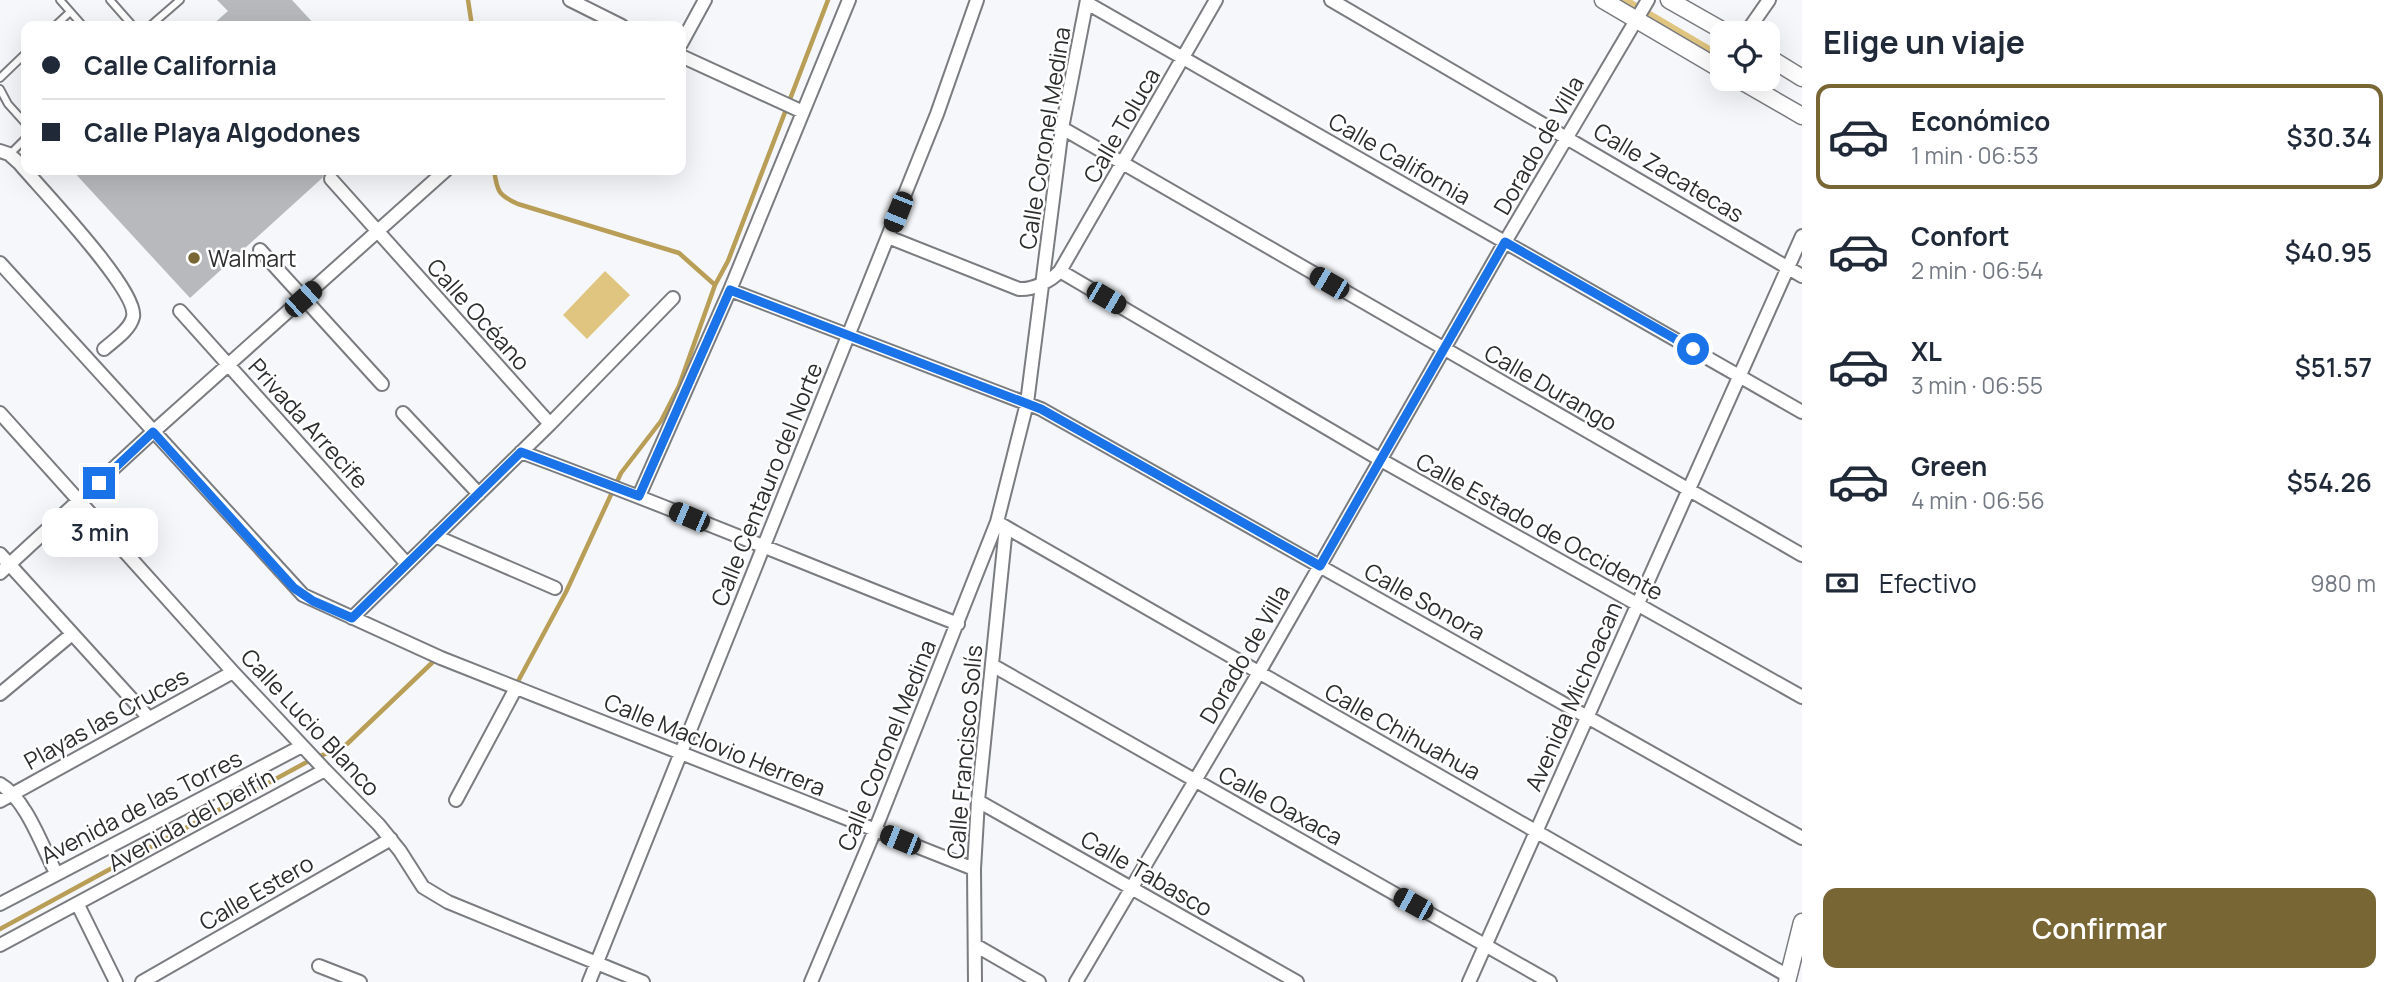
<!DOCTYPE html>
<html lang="es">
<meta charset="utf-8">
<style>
:root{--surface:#fff;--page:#f2f2f3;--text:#1f2937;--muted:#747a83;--line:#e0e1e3;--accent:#796635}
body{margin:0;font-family:Manrope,sans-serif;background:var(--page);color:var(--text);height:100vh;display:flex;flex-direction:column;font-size:26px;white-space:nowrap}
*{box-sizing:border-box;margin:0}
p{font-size:23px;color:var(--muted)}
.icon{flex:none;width:38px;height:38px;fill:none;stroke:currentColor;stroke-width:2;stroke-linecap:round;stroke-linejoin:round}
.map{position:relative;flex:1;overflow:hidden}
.drawer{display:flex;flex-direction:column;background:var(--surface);width:595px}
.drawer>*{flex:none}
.guide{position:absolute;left:21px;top:21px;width:665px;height:154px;border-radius:14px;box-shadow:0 7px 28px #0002;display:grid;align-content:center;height:154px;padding:0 21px;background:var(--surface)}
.fabs{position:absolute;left:1710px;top:21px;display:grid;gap:14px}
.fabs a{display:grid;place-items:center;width:70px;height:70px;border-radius:14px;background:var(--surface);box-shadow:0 7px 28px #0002;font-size:35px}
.end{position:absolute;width:32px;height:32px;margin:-16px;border:9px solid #1a73e8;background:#fff;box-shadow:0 0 0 4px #fff}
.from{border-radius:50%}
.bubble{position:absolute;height:49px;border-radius:14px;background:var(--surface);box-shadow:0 7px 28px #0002;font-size:23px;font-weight:600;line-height:49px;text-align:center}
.car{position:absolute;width:21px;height:42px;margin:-21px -10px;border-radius:9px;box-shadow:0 0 5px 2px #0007;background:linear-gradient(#222 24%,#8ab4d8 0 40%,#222 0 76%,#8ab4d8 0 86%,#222 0)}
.guide b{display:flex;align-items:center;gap:24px;height:66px;font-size:26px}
.guide b+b{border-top:2px solid var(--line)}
.guide i{width:18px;height:18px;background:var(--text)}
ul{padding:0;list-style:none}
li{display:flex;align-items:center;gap:21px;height:105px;margin:0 14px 10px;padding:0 7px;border:4px solid transparent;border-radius:14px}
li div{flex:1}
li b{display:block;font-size:26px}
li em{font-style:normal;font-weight:600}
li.active{border-color:var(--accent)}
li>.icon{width:63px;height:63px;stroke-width:1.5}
h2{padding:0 21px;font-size:32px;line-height:84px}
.pay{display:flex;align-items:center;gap:18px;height:77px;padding:0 21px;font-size:26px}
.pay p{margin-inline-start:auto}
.cta{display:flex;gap:14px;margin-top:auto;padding:14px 21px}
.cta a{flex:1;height:80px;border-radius:14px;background:var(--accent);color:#fff;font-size:28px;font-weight:600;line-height:80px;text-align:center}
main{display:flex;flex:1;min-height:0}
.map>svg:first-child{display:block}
</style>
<main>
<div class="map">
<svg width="1802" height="982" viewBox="0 0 1802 982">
<rect width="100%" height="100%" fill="#f5f7fa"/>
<path fill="#dfc57f" d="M1615 0H1632L1722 53V63Z
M605 271 630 295 587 339 563 315Z"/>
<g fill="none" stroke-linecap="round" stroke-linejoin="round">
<path stroke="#b99e57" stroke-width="4.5" d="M468 0 472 26
M494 170C497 191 498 195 518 204L679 253 715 285 679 386 661 421 621 473 566 592 516 685
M715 285 728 261 828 0
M0 929 305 763 347 744 436 659"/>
</g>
<path fill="#b7b9bc" d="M217 0H292L316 26H211L228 11Z
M72 170H331L190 298Z"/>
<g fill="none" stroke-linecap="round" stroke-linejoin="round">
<g stroke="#7a7c7f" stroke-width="10">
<path id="service" d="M60 0 83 26
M110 0 133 26
M55 26 70 12
M150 26 180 0
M0 78 26 53
M0 89 8 104 26 124
M10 154 26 138"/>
</g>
<g stroke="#7a7c7f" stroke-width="16">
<path id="minor" d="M570 0 622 26
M1331 0 1802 276
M1087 3 1802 412
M1746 33 1769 0
M681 44 705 0
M681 56 803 112
M1062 128 1802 555
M0 151 9 154 19 163C40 188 139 291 133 317 130 330 113 341 104 349
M331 179 550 424
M888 237 1019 289C1033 290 1051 281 1060 271L1381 460 1802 697
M260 250 382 384
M0 263 303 595 441 658 974 869
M1060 271 1216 0
M730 290 1041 409 1802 838
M180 311 407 564
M0 413 233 672 325 770 379 825 400 851 423 887 448 902 643 982
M403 413 479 494
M521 452C668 506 812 567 958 624
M639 496 730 290 849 0
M997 522 1788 976
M435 536 555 588
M0 554 148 717
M0 573 153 432 446 170
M352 618 550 424 673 298
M992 665 1550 982
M0 694 72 634
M0 784C26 799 42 846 56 873
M456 800 516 688
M0 801 233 672
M978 801 1297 982
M0 904 302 746
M78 905 116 982
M0 945 325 770
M975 945 1039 982
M319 966 360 982
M142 982 391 839
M589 982 937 114 977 0
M811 982 875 830 997 522 1027 403 1062 128 1087 0
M975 982 974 869 978 801 1006 527
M1076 982 1258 674 1505 242 1648 0
M1469 982 1802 236"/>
</g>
<g stroke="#7a7c7f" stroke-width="19">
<path id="tertiary" d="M1603 0 1722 70
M1669 0 1727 33
M1768 57 1802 78
M1738 79 1802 116
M1787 982 1802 922"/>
</g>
<use href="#service" stroke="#fff" stroke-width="6"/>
<use href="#minor" stroke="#fff" stroke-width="12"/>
<use href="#tertiary" stroke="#fff" stroke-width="16"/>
</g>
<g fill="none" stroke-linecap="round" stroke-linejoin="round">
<path stroke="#1a73e8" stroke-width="9" d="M99 483 153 432 294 588 313 601 352 618 521 452 639 496 730 290 1041 409 1320 566 1505 242 1693 349"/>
</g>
<circle fill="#796635" stroke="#fff" stroke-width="2.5" cx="194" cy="258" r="7"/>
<g text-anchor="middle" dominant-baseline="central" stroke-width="5" stroke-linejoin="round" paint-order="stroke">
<g font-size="23" fill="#2c2d2e" stroke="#fff">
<text transform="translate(1121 125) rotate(-60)">Calle Toluca</text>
<text transform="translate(1044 138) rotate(-81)">Calle Coronel Medina</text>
<text transform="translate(1538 145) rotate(-60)">Dorado de Villa</text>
<text transform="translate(1400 158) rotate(30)">Calle California</text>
<text transform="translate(1669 172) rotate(31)">Calle Zacatecas</text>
<text transform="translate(479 314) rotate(48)">Calle Océano</text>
<text transform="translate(1551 387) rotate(30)">Calle Durango</text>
<text transform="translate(309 423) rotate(48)">Privada Arrecife</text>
<text transform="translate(766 484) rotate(-68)">Calle Centauro del Norte</text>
<text transform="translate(1540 526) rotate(29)">Calle Estado de Occidente</text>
<text transform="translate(1425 601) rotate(29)">Calle Sonora</text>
<text transform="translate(1244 654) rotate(-60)">Dorado de Villa</text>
<text transform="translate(1573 696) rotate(-66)">Avenida Michoacan</text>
<text transform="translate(106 718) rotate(-29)">Playas las Cruces</text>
<text transform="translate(311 722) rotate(47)">Calle Lucio Blanco</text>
<text transform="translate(1403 731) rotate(29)">Calle Chihuahua</text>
<text transform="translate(715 744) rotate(22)">Calle Maclovio Herrera</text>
<text transform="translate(886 745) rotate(-68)">Calle Coronel Medina</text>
<text transform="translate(964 752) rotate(-85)">Calle Francisco Solís</text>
<text transform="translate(1281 805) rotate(29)">Calle Oaxaca</text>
<text transform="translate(141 806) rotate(-27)">Avenida de las Torres</text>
<text transform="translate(191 819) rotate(-29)">Avenida del Delfín</text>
<text transform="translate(1147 873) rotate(30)">Calle Tabasco</text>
<text transform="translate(256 892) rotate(-30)">Calle Estero</text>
</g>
<g font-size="23" fill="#2c2d2e" stroke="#fff" text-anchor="start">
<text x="208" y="258">Walmart</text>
</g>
</g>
</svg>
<div class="fabs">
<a><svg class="icon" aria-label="locate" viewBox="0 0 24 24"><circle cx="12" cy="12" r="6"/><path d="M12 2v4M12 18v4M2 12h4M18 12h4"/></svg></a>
</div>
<i class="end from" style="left:1693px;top:349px"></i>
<i class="end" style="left:99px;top:483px"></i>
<div class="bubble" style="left:42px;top:508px;width:116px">3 min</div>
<i class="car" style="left:898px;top:212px;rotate:202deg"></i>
<i class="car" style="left:1329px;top:283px;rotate:300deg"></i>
<i class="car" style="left:1106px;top:298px;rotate:120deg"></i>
<i class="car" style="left:303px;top:299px;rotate:48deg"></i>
<i class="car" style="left:689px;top:517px;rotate:293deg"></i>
<i class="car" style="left:900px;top:840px;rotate:292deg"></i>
<i class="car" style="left:1413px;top:904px;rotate:299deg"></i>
<div class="guide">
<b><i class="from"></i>Calle California</b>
<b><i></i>Calle Playa Algodones</b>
</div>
</div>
<section class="drawer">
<h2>Elige un viaje</h2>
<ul>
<li class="active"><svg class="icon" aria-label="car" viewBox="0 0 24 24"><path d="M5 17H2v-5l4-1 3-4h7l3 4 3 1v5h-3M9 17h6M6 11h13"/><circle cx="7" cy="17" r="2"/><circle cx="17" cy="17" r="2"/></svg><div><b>Económico</b><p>1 min · 06:53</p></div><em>$30.34</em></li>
<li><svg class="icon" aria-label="car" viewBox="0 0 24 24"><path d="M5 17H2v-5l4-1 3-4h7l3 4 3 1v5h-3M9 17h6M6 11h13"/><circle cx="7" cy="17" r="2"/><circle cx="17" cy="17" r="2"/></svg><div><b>Confort</b><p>2 min · 06:54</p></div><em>$40.95</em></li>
<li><svg class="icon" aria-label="car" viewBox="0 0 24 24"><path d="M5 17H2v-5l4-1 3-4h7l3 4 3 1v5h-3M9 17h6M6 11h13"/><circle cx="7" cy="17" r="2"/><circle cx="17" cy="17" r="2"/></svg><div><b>XL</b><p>3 min · 06:55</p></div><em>$51.57</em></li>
<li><svg class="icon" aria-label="car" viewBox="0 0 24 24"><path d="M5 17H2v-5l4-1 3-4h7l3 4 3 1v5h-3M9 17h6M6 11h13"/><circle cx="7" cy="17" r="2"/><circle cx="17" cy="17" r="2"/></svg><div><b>Green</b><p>4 min · 06:56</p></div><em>$54.26</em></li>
</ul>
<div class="pay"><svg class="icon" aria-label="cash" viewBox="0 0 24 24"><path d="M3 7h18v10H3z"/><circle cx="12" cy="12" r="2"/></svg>Efectivo<p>980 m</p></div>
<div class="cta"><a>Confirmar</a></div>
</section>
</main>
